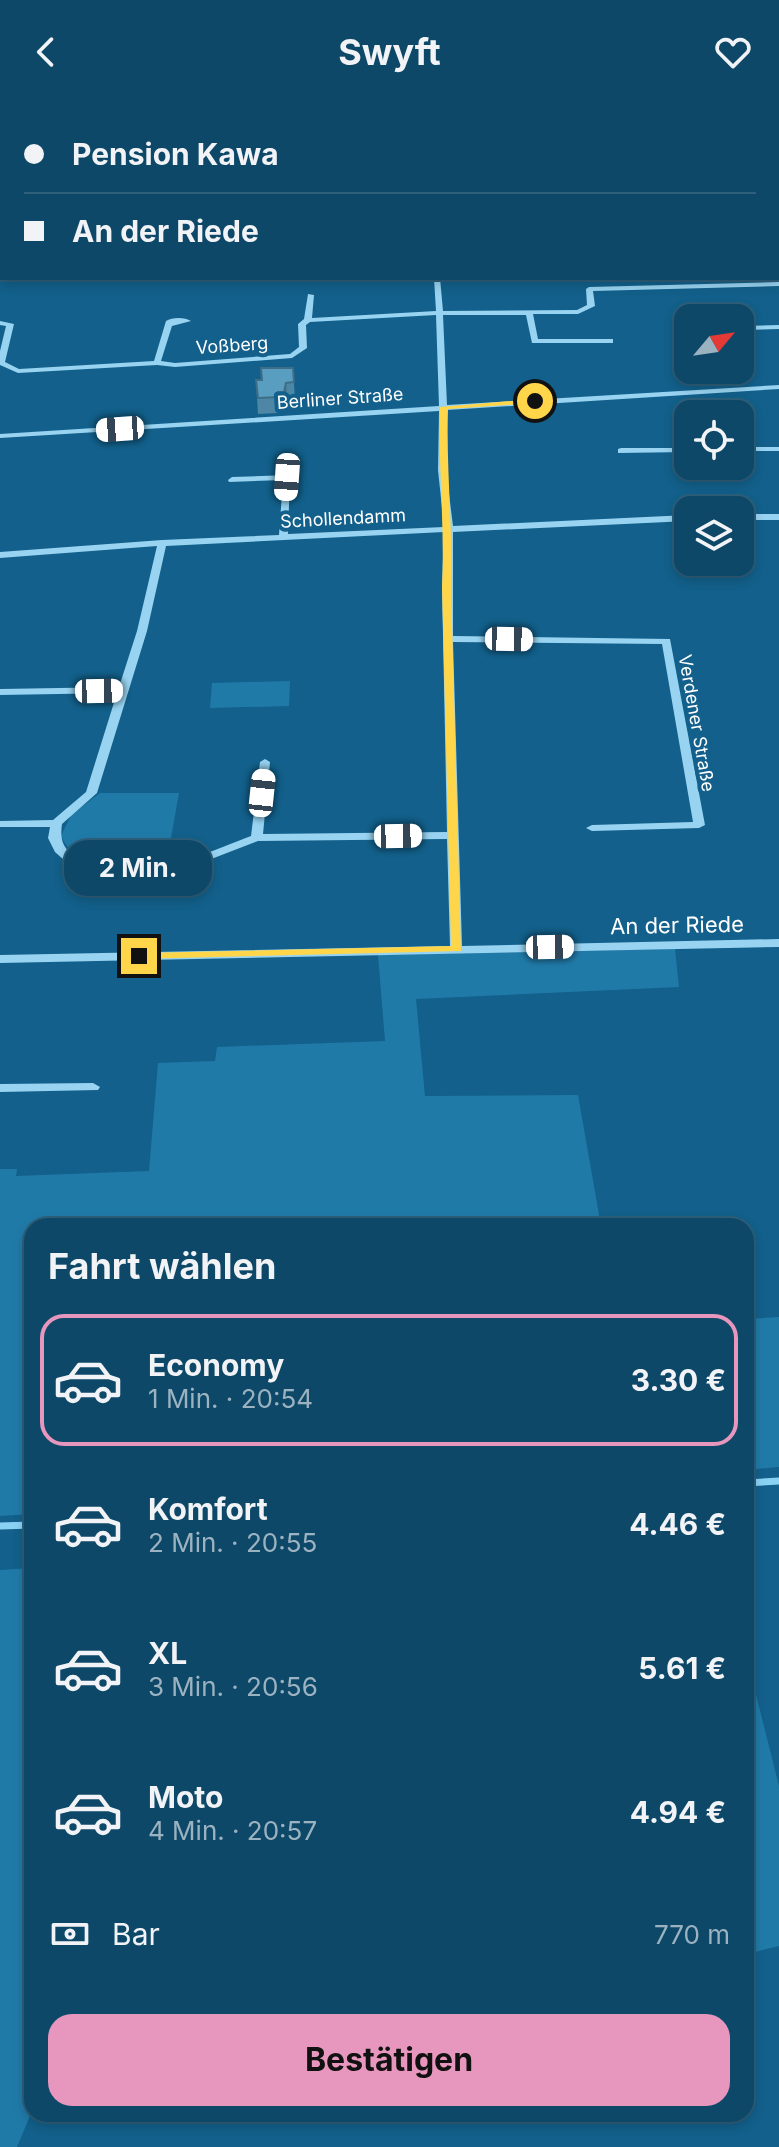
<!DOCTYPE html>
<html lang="de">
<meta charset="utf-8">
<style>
:root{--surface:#0e4868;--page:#174f6e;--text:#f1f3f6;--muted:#9bb2c0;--line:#2e607c;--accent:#e797bd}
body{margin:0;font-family:Inter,sans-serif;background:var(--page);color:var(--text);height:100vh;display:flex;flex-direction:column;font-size:30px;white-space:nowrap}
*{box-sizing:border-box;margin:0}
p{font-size:26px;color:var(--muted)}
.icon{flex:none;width:44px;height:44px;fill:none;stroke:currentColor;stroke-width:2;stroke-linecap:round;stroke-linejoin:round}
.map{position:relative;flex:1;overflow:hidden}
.sheet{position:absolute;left:24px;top:1114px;width:730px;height:904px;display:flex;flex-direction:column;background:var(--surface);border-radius:24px;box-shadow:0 4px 12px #0003,0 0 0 2px var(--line)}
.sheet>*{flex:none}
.banner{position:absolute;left:0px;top:0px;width:780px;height:176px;box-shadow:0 4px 12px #0003,0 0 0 2px var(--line);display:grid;align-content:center;height:176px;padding:0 24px;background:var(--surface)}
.needle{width:52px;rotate:61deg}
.tools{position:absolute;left:674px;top:200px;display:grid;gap:16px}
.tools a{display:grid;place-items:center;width:80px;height:80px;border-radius:16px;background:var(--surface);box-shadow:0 4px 12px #0003,0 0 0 2px var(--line);font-size:40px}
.end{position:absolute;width:36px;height:36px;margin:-18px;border:10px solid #ffd54a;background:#111;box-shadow:0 0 0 4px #111}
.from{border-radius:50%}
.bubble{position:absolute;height:56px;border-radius:24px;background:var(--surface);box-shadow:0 4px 12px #0003,0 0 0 2px var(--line);font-size:26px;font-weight:700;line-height:56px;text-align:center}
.car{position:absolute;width:24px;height:48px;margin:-24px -12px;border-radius:10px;box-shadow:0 0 6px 2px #0007;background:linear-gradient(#fff 24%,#345 0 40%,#fff 0 76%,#345 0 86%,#fff 0)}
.banner b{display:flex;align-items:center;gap:28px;height:76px;font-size:30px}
.banner b+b{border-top:2px solid var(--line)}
.banner i{width:20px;height:20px;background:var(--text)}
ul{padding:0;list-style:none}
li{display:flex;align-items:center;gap:24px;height:132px;margin:0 16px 12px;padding:0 8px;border:4px solid transparent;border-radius:24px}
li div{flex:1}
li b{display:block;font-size:30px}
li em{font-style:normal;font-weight:700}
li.on{border-color:var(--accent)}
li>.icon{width:72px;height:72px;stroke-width:1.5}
h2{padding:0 24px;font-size:36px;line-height:96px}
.pay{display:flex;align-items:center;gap:20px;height:88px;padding:0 24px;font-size:30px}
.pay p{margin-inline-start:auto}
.button{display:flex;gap:16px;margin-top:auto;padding:16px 24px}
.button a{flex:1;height:92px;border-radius:24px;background:var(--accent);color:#111;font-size:32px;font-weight:700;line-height:92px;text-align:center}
header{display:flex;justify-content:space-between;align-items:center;height:104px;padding:0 24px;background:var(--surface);font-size:36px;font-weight:700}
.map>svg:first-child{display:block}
</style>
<header><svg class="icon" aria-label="back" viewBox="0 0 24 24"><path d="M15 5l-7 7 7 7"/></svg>Swyft<svg class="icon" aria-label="heart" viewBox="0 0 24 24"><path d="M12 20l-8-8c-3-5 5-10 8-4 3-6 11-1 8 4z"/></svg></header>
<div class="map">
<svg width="779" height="2043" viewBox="0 0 779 2043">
<rect width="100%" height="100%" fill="#12608b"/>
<path fill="#207aa8" d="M290 577 289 602 210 604 212 579Z
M100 689H179L166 762C130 772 79 770 61 732L71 711Z
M675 845 679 883 416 895 425 992 578 991 601 1122H32V1410L0 1412V1065H17L16 1072 149 1067 158 959 215 957 217 943 385 937 378 851Z
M779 1213V1363L746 1366V1215Z
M32 1464V2007L17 2043H0V1466Z
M746 1551 779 1682V1842L746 1850Z"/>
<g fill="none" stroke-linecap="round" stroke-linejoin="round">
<path stroke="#8ad2f4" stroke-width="7" d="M746 1379 779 1377
M0 1422 32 1421"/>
<path fill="#98d3f1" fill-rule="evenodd" d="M0 24H2V28H0Z
M778 126H779V130H778Z
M0 171H2V174H5L0 176Z
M434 174H440L443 207 577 206 587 201 586 185 589 183 779 178V182L593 187 595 202 578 210H533L538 235H613V239H532L526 211H443L447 301 779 281V285L447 306 446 366 453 422 688 411V417L453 428V532L670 535 705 721 699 724 592 727 586 724 592 721 693 718 662 540 453 538 462 842 779 835V843L0 859V851L450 842 447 735 258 737 175 769 129 776 103 774 73 764 55 748 48 734 50 723H0V717L53 716 86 688 117 589 0 591V585L119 583 137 527 157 442 0 454V448L162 436 279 431 283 376 229 378 228 376 232 373 290 371 288 430 444 423 438 366 439 307 0 334V330L439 302 436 211 310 218 306 221 307 244 292 254 175 263 157 261 18 269 0 261V247L6 222 0 221V217L14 220 5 258 19 265 154 257 166 217C172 213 185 213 191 217L172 222 161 257 175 259 290 250 299 243 298 220 304 215 308 190 314 191 312 214 436 207ZM444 428 442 483 447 728 263 730 270 658 265 655 260 658 251 732C202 750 121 791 74 752 62 743 60 735 62 720L97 689 147 527 166 442Z
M779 221V225L740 226V222Z
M740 343H779V347H740Z
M621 344H688V348L618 349V345Z
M740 410H779V416H740Z
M93 979 100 983 98 986 0 988V980Z"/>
</g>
<path fill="#4d87a5" d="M293 264 295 295H287L285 304 279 305V309L258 310 256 276H262Z"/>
<path fill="#3e6e86" d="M286 279 287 295 285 304 284 288Z"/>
<path fill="#599dc0" stroke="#3e6e86" stroke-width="2" d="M695 0H713L748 2H695Z
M261 264H293L294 278 286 279 284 288H278L279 293 258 294 256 276H262Z"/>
<path fill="#ffd54a" d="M535 295 538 299 448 305C446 365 453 423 451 483L461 847 135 855V850L139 849 451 842 442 483C445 423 438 364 440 303Z"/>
<g text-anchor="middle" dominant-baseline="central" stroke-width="8" stroke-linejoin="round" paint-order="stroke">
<g font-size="18" fill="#fff" stroke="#12608b">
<text transform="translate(232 241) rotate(-4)">Voßberg</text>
<text transform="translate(340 294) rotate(-4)">Berliner Straße</text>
<text transform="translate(343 414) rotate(-3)">Schollendamm</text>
<text transform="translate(697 619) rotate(80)">Verdener Straße</text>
</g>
<g font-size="22" fill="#fff" stroke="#12608b">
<text transform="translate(677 821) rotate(-1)">An der Riede</text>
</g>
</g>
</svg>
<div class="tools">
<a><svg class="needle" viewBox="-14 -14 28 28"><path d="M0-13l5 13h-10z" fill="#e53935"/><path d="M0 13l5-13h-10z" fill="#9bb2c0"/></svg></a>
<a><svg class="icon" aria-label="locate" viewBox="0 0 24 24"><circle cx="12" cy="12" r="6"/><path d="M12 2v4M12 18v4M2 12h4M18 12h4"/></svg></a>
<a><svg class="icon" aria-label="layers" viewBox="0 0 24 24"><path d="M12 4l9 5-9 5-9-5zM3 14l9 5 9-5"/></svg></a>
</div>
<i class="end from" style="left:535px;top:297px"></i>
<i class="end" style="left:139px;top:852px"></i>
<div class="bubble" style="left:64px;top:736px;width:148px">2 Min.</div>
<i class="car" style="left:120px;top:325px;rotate:266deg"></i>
<i class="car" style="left:287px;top:373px;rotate:184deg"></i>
<i class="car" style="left:509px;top:535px;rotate:91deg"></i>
<i class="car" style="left:99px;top:587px;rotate:89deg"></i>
<i class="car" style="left:262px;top:689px;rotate:6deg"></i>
<i class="car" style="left:398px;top:732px;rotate:89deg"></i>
<i class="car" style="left:550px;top:843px;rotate:89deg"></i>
<div class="banner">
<b><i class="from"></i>Pension Kawa</b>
<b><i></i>An der Riede</b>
</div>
<section class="sheet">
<h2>Fahrt wählen</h2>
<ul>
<li class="on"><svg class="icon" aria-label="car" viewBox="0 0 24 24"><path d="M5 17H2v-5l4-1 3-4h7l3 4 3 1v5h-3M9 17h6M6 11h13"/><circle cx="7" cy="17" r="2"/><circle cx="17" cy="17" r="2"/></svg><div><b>Economy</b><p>1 Min. · 20:54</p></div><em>3.30 €</em></li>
<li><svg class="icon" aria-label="car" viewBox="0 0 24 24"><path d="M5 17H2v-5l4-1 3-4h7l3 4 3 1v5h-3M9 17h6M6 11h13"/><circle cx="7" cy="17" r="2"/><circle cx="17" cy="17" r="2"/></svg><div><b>Komfort</b><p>2 Min. · 20:55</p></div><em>4.46 €</em></li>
<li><svg class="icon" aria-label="car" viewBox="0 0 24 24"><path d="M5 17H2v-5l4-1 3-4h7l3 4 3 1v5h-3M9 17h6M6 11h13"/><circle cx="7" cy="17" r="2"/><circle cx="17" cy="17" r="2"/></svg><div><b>XL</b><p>3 Min. · 20:56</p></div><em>5.61 €</em></li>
<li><svg class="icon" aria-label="car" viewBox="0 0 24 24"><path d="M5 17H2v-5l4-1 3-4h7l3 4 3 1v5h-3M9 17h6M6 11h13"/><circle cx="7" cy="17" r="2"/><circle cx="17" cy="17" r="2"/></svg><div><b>Moto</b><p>4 Min. · 20:57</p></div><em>4.94 €</em></li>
</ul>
<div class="pay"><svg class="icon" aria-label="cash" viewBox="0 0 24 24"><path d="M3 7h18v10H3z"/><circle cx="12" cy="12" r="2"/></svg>Bar<p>770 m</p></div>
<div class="button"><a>Bestätigen</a></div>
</section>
</div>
